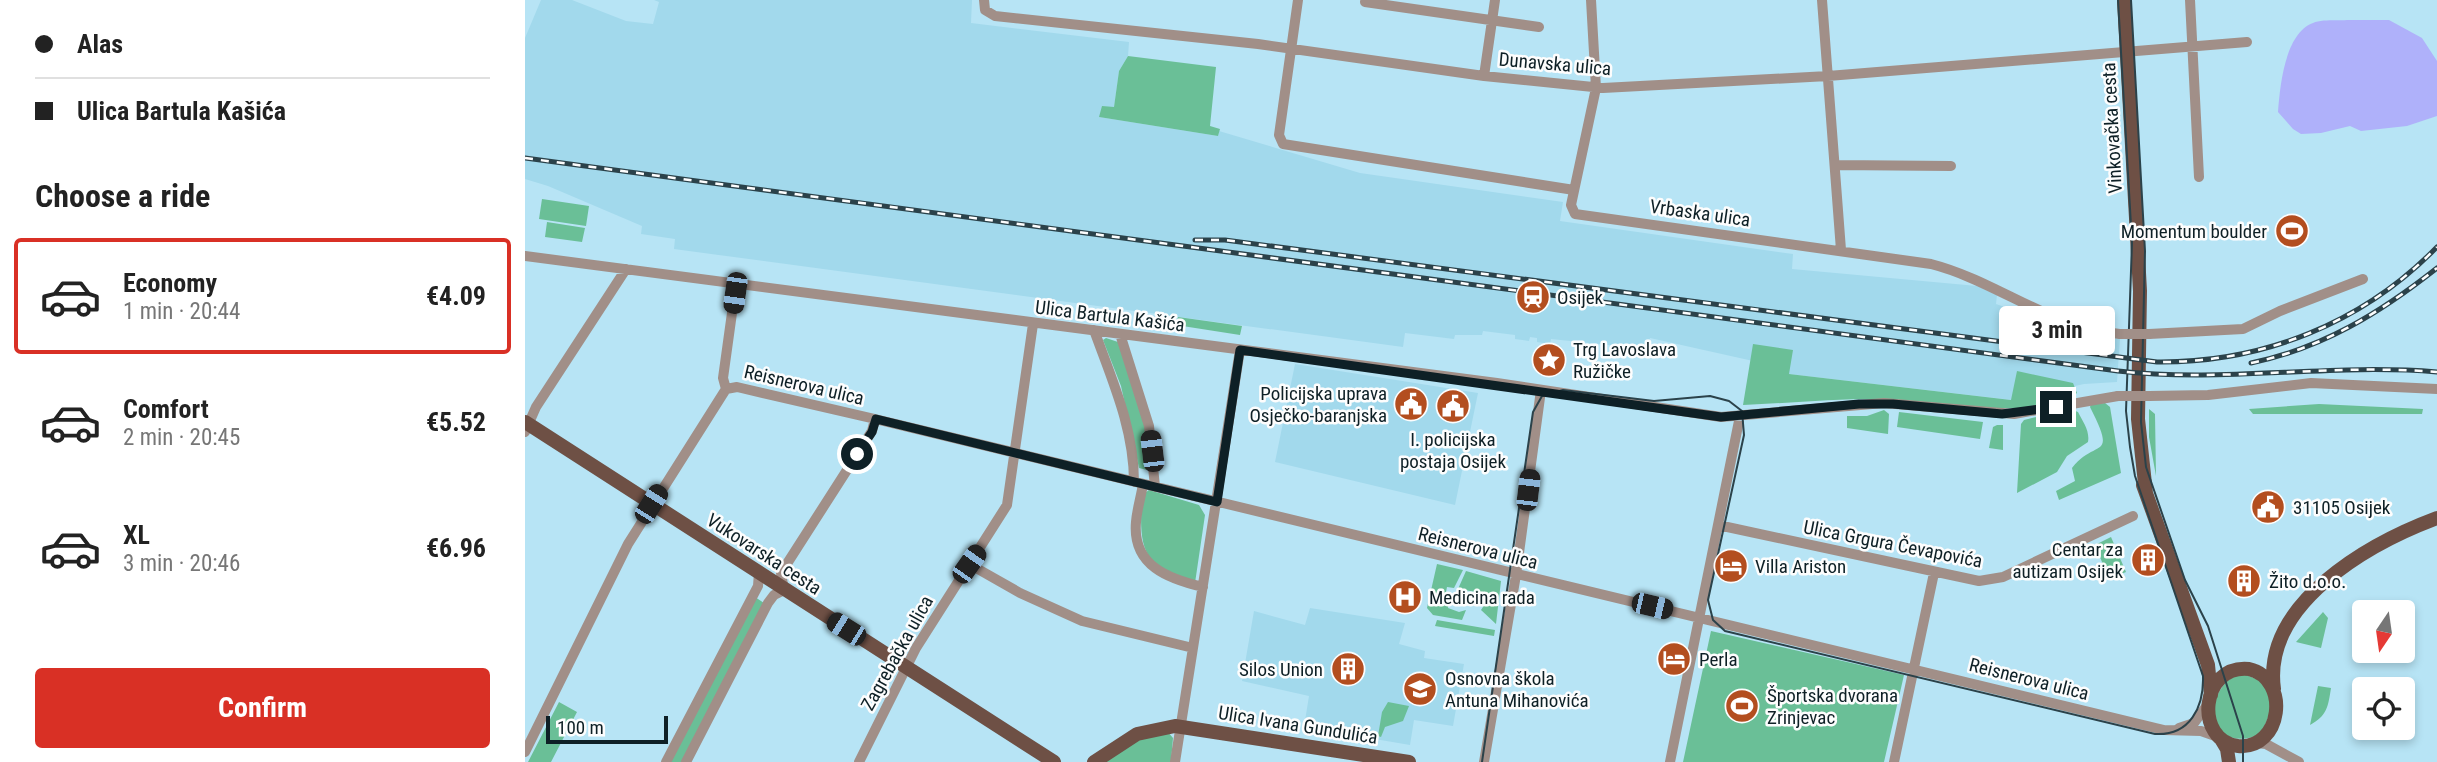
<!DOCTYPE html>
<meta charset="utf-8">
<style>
:root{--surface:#fff;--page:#f2f2f2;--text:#222;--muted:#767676;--line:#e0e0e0;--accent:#d93025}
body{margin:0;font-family:"Roboto Condensed",sans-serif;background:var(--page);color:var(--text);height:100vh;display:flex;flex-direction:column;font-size:26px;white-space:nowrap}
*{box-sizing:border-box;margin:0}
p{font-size:23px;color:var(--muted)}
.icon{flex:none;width:38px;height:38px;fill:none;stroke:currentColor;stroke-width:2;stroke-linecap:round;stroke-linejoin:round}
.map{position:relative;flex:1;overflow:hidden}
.side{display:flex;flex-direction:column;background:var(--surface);width:525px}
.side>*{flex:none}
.top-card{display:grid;align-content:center;height:154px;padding:0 35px;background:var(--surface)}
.needle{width:46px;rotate:193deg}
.fabs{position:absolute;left:1827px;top:600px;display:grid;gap:14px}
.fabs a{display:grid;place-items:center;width:63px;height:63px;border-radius:7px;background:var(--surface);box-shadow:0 4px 10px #0003;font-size:35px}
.scale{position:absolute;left:21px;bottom:18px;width:122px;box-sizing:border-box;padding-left:7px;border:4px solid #0e2026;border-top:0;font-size:19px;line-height:24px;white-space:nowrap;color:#0e2026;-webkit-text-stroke:5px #fdfdfd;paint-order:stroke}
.end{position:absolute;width:32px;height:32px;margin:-16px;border:9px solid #0e2026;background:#fff;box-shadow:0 0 0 4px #fff}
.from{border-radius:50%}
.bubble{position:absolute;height:49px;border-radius:7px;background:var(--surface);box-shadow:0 4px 10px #0003;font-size:23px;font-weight:700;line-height:49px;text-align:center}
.car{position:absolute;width:21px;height:42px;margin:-21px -10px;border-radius:9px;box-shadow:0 0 5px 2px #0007;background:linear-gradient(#222 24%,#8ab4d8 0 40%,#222 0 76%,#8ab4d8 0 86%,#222 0)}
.top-card b{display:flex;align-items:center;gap:24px;height:66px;font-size:26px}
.top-card b+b{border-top:2px solid var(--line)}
.top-card i{width:18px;height:18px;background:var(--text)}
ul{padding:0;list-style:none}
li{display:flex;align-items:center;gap:21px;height:116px;margin:0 14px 10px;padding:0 21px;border:4px solid transparent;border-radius:7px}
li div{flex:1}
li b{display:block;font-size:26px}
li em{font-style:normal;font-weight:700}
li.selected{border-color:var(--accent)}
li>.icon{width:63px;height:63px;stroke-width:1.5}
h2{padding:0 35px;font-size:32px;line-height:84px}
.cta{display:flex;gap:14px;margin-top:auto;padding:14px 35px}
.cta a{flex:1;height:80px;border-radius:7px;background:var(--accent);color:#fff;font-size:28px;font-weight:700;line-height:80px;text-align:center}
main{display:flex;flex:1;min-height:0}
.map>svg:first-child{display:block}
</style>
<main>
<section class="side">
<div class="top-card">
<b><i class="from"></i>Alas</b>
<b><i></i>Ulica Bartula Kašića</b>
</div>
<h2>Choose a ride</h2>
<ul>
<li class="selected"><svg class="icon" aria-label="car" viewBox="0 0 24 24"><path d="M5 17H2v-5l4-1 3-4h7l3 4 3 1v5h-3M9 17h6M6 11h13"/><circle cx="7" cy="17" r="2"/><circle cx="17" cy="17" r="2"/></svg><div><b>Economy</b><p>1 min · 20:44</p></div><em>€4.09</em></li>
<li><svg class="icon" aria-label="car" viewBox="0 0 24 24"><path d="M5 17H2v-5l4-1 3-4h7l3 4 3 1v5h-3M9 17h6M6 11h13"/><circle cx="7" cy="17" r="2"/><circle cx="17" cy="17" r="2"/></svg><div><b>Comfort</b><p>2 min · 20:45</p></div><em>€5.52</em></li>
<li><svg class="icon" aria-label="car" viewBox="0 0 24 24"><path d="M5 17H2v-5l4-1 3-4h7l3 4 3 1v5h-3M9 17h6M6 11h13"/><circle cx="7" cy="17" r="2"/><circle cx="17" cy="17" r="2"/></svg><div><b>XL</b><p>3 min · 20:46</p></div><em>€6.96</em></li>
</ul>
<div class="cta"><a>Confirm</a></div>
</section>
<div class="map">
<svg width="1912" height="762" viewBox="0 0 1912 762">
<rect width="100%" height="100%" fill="#b7e4f5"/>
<path fill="#a2d9ec" d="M16 0H47L101 21 128 24 134 2 129 0H447L446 23 604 42 603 56 594 71 589 108 574 117 693 136 694 131 835 173 1038 202 1035 221 1268 254 1267 269 1452 286 1472 295 1471 304 1480 307 1478 322 1483 326 1525 332 1527 323 1549 332 1595 339 1592 382 1559 384 1487 400 1264 374V369L1125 338 1122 349 1026 339 1025 344 1012 342V338L1005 337 1004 341 990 339V335L958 331 957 335H930L929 339 880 333 878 347 149 249 150 239 116 234 117 226 23 186 0 179V38Z
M770 364 953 393 930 505 750 462Z
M785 608 880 623 874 644 900 651 899 658 939 664 928 726 889 720 885 745 779 727 784 696 717 681 729 611 780 625Z"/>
<path fill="#6abf97" d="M603 56 691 67 685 126 695 129 693 136 574 117 577 106 589 107 594 71Z
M17 199 64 206 61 226 14 219Z
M22 222 60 228 57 242 20 237Z
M653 317 717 326 715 335 651 325Z
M581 338 593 342 624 439 626 471 614 468 596 386 578 340Z
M1228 344 1268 350 1264 374 1486 400 1492 371 1548 383 1552 393C1515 423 1399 399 1352 399 1307 399 1263 403 1218 405Z
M1580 403 1585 407 1596 473 1534 500 1531 491 1550 481 1547 468C1570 438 1593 462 1565 407L1566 404Z
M1794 404 1898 409 1897 414H1728L1724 409Z
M1545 409 1553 412C1558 422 1565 431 1563 442L1542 456 1532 472 1492 493 1496 424 1499 420Z
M1624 409 1630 414 1631 476 1624 437Z
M1359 410 1364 414 1363 434 1322 428V416H1342Z
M1374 412 1458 422 1455 439 1372 427Z
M1472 425H1478V450L1464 448 1468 427Z
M624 490 674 505 680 515 670 583C615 569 614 545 617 495Z
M1586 537 1601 572 1584 579 1570 545Z
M912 564 938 570 929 588 922 587 921 592 924 598 923 608 934 612 941 610 937 620 908 615 902 608Z
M941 571 976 581 971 624 956 610 960 604 957 593 933 589Z
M230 597 239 603 157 762H143Z
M1798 612 1803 618 1796 648 1771 642Z
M912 620 970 630 969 636 910 626Z
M1186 631 1379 675 1359 762H1158Z
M1716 673 1739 682 1747 707 1737 733C1685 759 1672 690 1716 673Z
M1793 686 1806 688C1803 707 1802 716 1785 725Z
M34 702 52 712 26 762H3Z
M863 702 884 706 878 721 860 727 856 737 853 736 857 712Z
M642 731 648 738 646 762H576L610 739Z"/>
<path fill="#afb1fa" d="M1822 20H1864L1897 38 1912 61V116L1882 126 1836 131 1825 126 1796 133 1776 134 1768 129 1753 112C1755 86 1760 33 1788 23 1797 19 1812 21 1822 20Z"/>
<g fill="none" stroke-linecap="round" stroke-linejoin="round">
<path stroke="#a18f88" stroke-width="10" d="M459 0 460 10 470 16 733 44 959 76 1078 88 1303 76 1722 42
M773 0 754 135 758 144 1049 190
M1066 0 1071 88 1046 205 1050 214 1406 264C1472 281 1527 329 1595 334
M1297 0 1316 250
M1665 0 1674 177
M840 2 1014 27
M959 76 970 0
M1310 165 1426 166
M0 256 972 383 1196 417 1359 403 1489 414 1593 396
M569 330C587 380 609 428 609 482
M595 334 624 426 630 487
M1624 334 1718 329 1755 311 1838 279
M201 389 212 387 350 419 1639 730 1676 731 1693 737
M201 389 198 378 211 284
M1624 396 1683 395 1786 383 1912 389
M0 432 11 407 101 269
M618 484C616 497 612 509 611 522 607 566 644 579 678 587
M1193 525 1454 581 1478 577 1608 516
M444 564 495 593 557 621 668 648
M1654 728 1669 723 1683 704
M1731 743 1741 744 1774 762
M0 752 103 544 201 389
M141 762 233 586 234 573
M161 762 243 603 249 595 259 590 256 573 347 431 350 419
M334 762 391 648 482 505 508 324
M650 762 715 350
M959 762 991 575 1016 390
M1145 762 1215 416
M1369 762 1409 573"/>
<path stroke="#6e5045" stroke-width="14" d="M1599 0 1615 291 1613 419 1621 493
M0 422 529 762
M1618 485 1683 665 1686 695
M1724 669C1766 679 1757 750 1713 746 1669 741 1675 664 1724 669Z
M1749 689C1737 603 1845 543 1912 518
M1696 739 1702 749 1704 762
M569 762 612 734 650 726 884 762"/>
<path stroke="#2b424a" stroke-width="2" d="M1606 0 1620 251 1616 422 1621 467 1660 580 1683 626 1718 736V762
M957 762 1008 412 1017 396 1038 390 1129 401 1185 396 1204 401 1217 411 1219 435 1183 600 1188 620 1200 631 1630 734C1665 736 1679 707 1678 676L1610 476 1605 447 1601 411 1607 243 1593 0"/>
<g stroke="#2b424a" stroke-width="5">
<path id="rail" d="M0 158 1593 371C1699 383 1805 363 1912 372
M670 240H700L1632 362C1738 363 1838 323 1912 247
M1726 363C1798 348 1855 313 1912 268"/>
</g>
<use href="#rail" stroke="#fdfdfd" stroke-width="2.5" stroke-dasharray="8" stroke-linecap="butt"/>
<path stroke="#a18f88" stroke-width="10" d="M1595 334H1624
M1593 396H1624"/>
</g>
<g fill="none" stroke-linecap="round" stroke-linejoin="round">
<path stroke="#0e2026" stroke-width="9" d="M332 454 347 432 351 419 692 502 715 350 1196 417 1334 404H1368L1477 414 1531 407"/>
</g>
<defs>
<g id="stadium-disc" transform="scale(1.75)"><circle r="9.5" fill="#b34e1f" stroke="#fdfdfd"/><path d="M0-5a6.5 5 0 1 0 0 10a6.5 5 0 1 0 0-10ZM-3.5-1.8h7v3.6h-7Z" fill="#fff"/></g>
<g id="station-disc" transform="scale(1.75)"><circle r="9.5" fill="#b34e1f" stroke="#fdfdfd"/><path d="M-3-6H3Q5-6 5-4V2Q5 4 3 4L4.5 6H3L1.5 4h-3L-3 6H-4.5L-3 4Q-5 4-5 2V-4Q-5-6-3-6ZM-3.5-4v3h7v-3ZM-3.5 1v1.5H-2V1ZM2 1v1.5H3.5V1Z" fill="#fff"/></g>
<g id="sight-disc" transform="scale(1.75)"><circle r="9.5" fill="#b34e1f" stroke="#fdfdfd"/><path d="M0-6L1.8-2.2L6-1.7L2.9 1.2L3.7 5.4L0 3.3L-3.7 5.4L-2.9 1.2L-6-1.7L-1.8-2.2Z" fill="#fff"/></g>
<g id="civic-disc" transform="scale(1.75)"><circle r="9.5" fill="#b34e1f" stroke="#fdfdfd"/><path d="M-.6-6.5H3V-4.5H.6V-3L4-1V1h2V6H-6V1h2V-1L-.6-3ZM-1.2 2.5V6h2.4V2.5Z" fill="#fff"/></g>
<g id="building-disc" transform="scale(1.75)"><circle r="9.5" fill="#b34e1f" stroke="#fdfdfd"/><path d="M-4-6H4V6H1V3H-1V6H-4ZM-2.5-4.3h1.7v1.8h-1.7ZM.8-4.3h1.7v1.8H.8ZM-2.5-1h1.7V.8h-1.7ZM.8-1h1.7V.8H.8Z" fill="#fff"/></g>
<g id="hotel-disc" transform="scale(1.75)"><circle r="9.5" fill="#b34e1f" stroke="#fdfdfd"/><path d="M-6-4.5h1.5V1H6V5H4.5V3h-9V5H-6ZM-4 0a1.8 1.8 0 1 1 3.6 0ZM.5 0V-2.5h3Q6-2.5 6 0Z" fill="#fff"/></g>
<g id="hospital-disc" transform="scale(1.75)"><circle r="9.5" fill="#b34e1f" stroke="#fdfdfd"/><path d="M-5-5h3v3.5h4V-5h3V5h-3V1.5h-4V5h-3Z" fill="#fff"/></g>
<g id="school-disc" transform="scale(1.75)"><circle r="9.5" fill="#b34e1f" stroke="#fdfdfd"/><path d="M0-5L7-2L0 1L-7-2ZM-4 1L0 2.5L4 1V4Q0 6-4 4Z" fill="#fff"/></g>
</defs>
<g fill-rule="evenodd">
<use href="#stadium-disc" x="1767" y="231"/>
<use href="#station-disc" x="1008" y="297"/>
<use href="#sight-disc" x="1024" y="360"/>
<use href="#civic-disc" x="886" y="404"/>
<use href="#civic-disc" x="928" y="406"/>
<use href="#civic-disc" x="1743" y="507"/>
<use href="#building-disc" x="1623" y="560"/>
<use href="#hotel-disc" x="1206" y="566"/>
<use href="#building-disc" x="1719" y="581"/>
<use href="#hospital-disc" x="880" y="597"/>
<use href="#hotel-disc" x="1149" y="659"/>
<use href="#building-disc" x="823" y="669"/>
<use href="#school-disc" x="895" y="689"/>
<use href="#stadium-disc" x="1217" y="706"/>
</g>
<g text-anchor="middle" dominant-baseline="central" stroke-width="5" stroke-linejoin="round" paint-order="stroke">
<g font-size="19" fill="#0e2026" stroke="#fdfdfd">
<text transform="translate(1030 64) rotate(5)">Dunavska ulica</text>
<text transform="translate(1587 128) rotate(-93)">Vinkovačka cesta</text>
<text transform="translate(1175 213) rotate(8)">Vrbaska ulica</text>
<text transform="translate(585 316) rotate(7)">Ulica Bartula Kašića</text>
<text transform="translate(279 385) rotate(13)">Reisnerova ulica</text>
<text transform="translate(1368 544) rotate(11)">Ulica Grgura Čevapovića</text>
<text transform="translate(953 548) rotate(14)">Reisnerova ulica</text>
<text transform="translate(239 554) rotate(33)">Vukovarska cesta</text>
<text transform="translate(372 653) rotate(-61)">Zagrebačka ulica</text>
<text transform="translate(1504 679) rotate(14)">Reisnerova ulica</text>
<text transform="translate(773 725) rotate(9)">Ulica Ivana Gundulića</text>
</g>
<g font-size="19" fill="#0e2026" stroke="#fdfdfd" text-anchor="start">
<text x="1742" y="231" text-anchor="end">Momentum boulder</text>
<text x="1032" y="297">Osijek</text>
<text x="1048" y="349">Trg Lavoslava<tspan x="1048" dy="22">Ružičke</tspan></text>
<text x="862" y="393" text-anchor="end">Policijska uprava<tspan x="862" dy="22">Osječko-baranjska</tspan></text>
<text x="928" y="439" text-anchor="middle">I. policijska<tspan x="928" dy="22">postaja Osijek</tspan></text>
<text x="1768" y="507">31105 Osijek</text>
<text x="1598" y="549" text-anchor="end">Centar za<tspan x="1598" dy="22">autizam Osijek</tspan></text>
<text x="1230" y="566">Villa Ariston</text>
<text x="1744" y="581">Žito d.o.o.</text>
<text x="904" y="597">Medicina rada</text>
<text x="1174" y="659">Perla</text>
<text x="798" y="669" text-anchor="end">Silos Union</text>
<text x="920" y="678">Osnovna škola<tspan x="920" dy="22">Antuna Mihanovića</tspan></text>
<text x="1242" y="695">Športska dvorana<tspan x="1242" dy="22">Zrinjevac</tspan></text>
</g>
</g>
</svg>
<div class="fabs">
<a><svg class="needle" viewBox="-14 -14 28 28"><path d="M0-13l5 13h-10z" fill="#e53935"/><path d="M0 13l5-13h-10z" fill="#767676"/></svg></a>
<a><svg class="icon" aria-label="locate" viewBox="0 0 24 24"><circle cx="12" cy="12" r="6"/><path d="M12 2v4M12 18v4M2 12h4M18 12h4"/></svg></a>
</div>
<div class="scale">100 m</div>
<i class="end from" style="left:332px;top:454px"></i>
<i class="end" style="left:1531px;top:407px"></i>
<div class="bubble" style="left:1474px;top:306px;width:116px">3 min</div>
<i class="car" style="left:210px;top:293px;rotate:188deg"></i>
<i class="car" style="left:627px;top:451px;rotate:353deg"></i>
<i class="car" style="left:1003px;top:490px;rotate:7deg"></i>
<i class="car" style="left:126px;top:504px;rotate:32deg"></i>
<i class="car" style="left:444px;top:564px;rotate:35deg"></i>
<i class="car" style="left:1127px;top:606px;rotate:103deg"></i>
<i class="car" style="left:321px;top:629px;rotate:302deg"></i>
</div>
</main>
